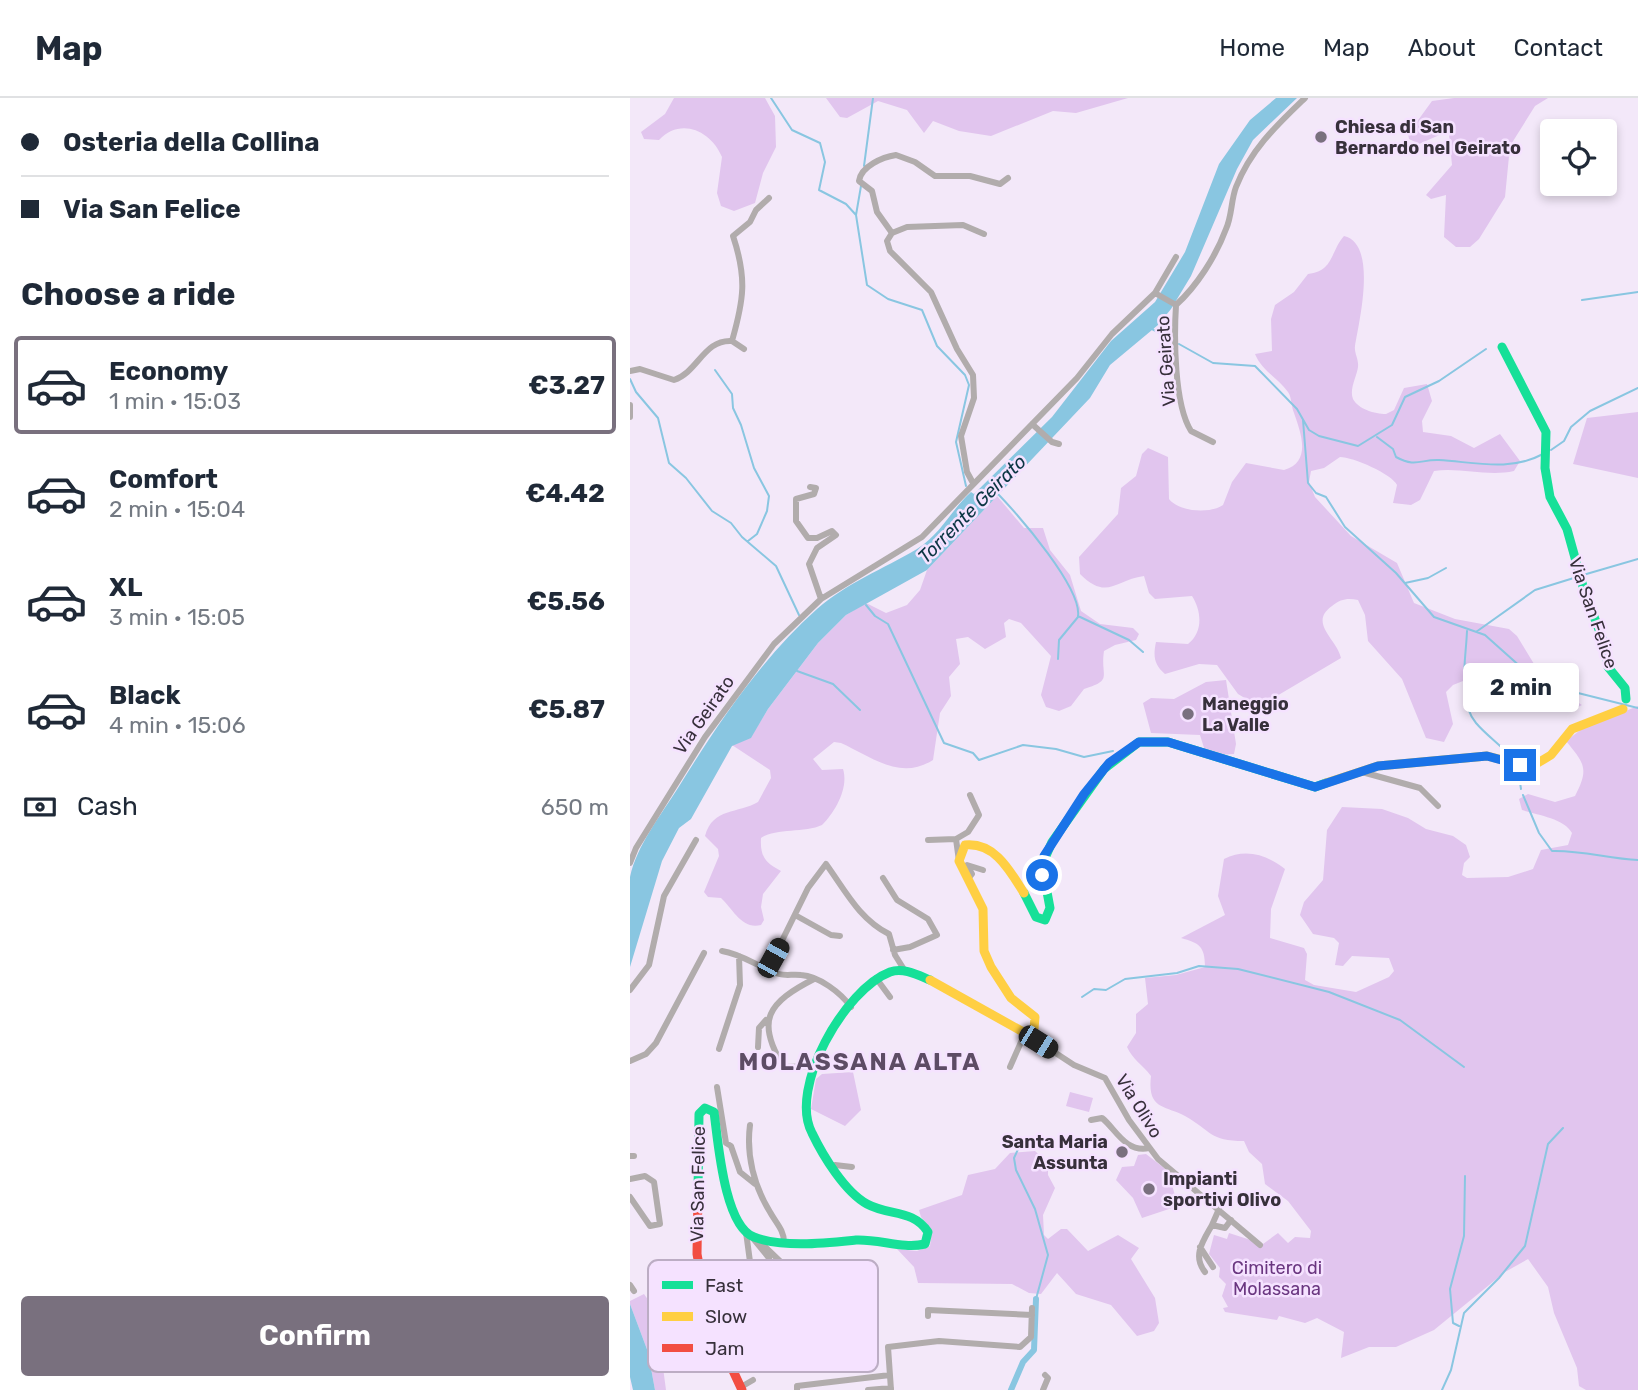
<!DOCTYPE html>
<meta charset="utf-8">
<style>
:root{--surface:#fff;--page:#f6f6f7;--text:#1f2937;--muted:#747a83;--line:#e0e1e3;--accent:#79707e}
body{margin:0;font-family:Rubik,sans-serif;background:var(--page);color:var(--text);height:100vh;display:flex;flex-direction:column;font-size:26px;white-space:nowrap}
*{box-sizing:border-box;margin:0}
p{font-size:23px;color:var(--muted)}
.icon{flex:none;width:38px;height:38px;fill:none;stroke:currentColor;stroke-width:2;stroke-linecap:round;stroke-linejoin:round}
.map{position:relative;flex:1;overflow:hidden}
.side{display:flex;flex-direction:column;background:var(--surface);width:630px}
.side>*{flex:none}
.hud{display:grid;align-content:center;height:154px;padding:0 21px;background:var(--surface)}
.tools{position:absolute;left:910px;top:21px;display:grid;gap:14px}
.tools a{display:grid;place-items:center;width:77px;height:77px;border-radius:7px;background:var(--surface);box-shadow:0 4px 10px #0003;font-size:35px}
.end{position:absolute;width:32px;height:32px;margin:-16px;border:9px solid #1a73e8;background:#fff;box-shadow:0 0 0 4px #fff}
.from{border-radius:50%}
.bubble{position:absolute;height:49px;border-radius:7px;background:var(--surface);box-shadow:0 4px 10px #0003;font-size:23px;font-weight:700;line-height:49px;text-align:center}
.car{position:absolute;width:21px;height:42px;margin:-21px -10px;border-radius:9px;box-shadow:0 0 5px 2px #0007;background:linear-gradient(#222 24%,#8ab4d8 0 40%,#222 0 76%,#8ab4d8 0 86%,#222 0)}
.hud b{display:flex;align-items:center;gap:24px;height:66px;font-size:26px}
.hud b+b{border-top:2px solid var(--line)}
.hud i{width:18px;height:18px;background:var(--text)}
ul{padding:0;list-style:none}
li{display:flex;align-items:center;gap:21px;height:98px;margin:0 14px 10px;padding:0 7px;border:4px solid transparent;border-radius:7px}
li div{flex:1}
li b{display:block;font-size:26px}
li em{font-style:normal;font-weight:700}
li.current{border-color:var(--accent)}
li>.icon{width:63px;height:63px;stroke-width:1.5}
h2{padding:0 21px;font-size:32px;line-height:84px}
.pay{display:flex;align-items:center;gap:18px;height:77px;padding:0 21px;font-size:26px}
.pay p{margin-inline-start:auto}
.button{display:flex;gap:14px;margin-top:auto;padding:14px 21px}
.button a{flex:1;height:80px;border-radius:7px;background:var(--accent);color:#fff;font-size:28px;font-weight:700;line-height:80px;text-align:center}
header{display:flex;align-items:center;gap:42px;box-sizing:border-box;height:98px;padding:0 35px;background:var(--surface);border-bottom:2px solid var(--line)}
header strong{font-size:33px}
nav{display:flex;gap:38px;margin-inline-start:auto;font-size:24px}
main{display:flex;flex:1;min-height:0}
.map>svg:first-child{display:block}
</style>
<header>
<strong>Map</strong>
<nav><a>Home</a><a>Map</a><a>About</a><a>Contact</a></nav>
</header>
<main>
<section class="side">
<div class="hud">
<b><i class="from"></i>Osteria della Collina</b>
<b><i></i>Via San Felice</b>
</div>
<h2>Choose a ride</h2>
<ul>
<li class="current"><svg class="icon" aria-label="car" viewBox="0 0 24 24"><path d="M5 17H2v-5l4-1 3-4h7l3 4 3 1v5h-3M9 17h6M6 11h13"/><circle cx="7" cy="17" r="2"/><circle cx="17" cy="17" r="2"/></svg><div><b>Economy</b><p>1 min · 15:03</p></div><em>€3.27</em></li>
<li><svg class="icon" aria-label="car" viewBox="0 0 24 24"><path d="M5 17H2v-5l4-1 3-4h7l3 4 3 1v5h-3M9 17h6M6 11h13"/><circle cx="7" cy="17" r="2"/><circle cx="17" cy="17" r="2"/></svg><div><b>Comfort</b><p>2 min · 15:04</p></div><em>€4.42</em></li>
<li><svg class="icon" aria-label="car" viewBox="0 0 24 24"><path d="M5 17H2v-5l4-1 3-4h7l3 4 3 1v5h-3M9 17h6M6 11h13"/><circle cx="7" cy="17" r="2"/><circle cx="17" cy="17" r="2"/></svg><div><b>XL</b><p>3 min · 15:05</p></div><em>€5.56</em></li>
<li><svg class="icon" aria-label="car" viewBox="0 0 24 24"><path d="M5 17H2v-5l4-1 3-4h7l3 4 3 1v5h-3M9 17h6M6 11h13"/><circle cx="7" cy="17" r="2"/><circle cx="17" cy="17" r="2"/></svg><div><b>Black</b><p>4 min · 15:06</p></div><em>€5.87</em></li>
</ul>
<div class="pay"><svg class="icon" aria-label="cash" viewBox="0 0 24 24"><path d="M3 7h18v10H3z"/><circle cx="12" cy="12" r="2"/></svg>Cash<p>650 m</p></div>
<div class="button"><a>Confirm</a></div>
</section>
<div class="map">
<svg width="1008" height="1292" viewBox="0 0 1008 1292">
<rect width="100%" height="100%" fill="#f3e8f9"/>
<path fill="#e1c5ee" d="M44 0H135L145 18 146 49 133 75 125 105 104 113 91 108 87 95 92 59C81 32 50 19 29 42L14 41 11 34 35 16Z
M196 0H498L446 15 423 13 361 38 329 33 303 23 294 35 277 12 248 3 217 20 210 19Z
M824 0H918L905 8 880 48 875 99 849 141 840 149H826L814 139 816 97 801 101 796 97 822 67 819 37 814 35 789 46 779 41 778 36 802 3Z
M714 138C748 146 729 223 725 248 724 255 729 261 728 269 727 278 719 291 723 301 728 311 745 316 756 316L764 312 774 290 797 286 802 303 792 323 793 334 821 338 844 350 870 336 890 363 884 373C858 379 830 369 804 373L790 402 781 407 763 405 767 387C762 376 723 359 710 359L694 370 681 373 679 384 685 399 721 438 767 465 784 505 825 521 879 531 887 538 915 584 952 607 944 611 901 601 874 578 858 573 823 587 816 594 823 626 814 644 796 640 772 581 738 543 735 517 728 502C717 500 711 501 702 508 678 525 707 541 711 560L640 602 623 605 608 596 587 567 569 566 535 576C524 567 523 558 526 544L558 546C573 534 572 514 562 498L525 501 519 495 514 478C485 482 477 503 450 476L449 459 488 416 491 390 506 378 512 356 518 350 538 359 539 401C549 414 580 416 593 407L602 384 616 365 654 372C682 364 671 335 664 315 661 308 662 300 658 294 648 280 632 273 625 256L642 253 641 221 645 207 664 194 678 176C704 173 700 154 714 138Z
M1008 314V380L943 366 957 320Z
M367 398 394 430H413L420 452 440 477 451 513 470 526 503 530 509 536 506 542 485 547 474 553C470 579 484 582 454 591L441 608 429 613 416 609 411 597 421 558 391 525 379 521 374 525 376 539 355 551 338 539 326 541 330 566 319 579 321 598 310 615 303 662C270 683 242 659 211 645L204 644 183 661 192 672 213 671C219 690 205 714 192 727 175 735 145 730 131 740 130 758 135 765 151 773L133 796 131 809 134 822 131 827C112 832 103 811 91 800L78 799 74 794 89 758 88 751 75 738C83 709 108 716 128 704L141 680 140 672 102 647 121 639 138 611 188 545 216 517 236 505 256 515 277 507 290 492 297 472Z
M596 582 606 646 604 656 587 657 575 653 570 637 521 635 513 605 521 600 544 601 576 584Z
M1008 608V1292H956L949 1288 947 1270 924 1215 918 1189 898 1161 875 1174 804 1232 766 1249H739L711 1260 714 1234 687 1220 675 1225 649 1218 647 1222 595 1214 593 1210 598 1209 592 1198 596 1186 589 1179 590 1170 579 1156 584 1137 597 1141 599 1135 633 1146 648 1135 658 1145 665 1139 680 1140 681 1133 658 1103 635 1086 632 1066 619 1054 614 1043C579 1043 582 1033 555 1018 535 1007 517 1012 521 978 512 966 503 962 497 949L506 935V916L518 906 515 880 546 877 575 869C575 848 569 845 551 840L595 817 588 798 594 761C616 750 637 757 655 771L641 811 640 840 674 850 677 856 675 882 684 887 726 894 759 879 764 873 759 860 722 858 713 868 705 867 709 845 704 840 683 836 670 817 674 804 693 782 697 732 712 709 752 711 778 720 796 731 823 738 836 747 840 759 834 765 832 777 837 780 878 779 903 771 911 752 938 747 942 735C934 720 907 717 892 712L889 701 898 696 925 704 945 698C959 671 955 666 936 643L953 630Z
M223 974 231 1012 215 1028 181 1011 186 981 192 976Z
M440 994 463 1000 459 1014 436 1008Z
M405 1053 418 1065V1077L425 1090 413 1117 414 1137 418 1141 431 1131H437L458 1153 488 1137 509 1150 501 1161 525 1200 529 1225 524 1233 507 1238 481 1207 446 1196 427 1175 411 1196 399 1195 382 1186 288 1185 284 1169 267 1151 287 1153 300 1148 302 1132 291 1119 289 1112 332 1097 338 1077 365 1071 380 1055Z
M516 1056 538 1073 548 1108 512 1120 503 1100 486 1082 492 1069 504 1068 508 1057Z
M14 1196 21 1206 40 1198 48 1242 30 1247 36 1292H25L18 1254 0 1206V1203Z"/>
<path fill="#89c6e1" d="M646 0H667L623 42 607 71 561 178 541 211 528 227 480 267 460 300 297 472 216 517 188 545 138 611 121 640 102 648 61 721 49 730 32 763 0 869C0 840 0 806 0 779 7 747 31 717 48 690 87 627 131 561 187 511 217 485 253 471 287 451 311 436 321 412 341 394L344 396 422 319 481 243 525 204 555 154 589 66 620 22Z
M0 1206 18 1254 25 1292H3L0 1279Z"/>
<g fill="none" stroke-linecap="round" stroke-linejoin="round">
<path stroke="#89c6e1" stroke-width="2" d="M141 0 162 32 190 45 195 64 189 92 216 106 226 117 237 187 258 201 292 212 307 248 335 277 339 287 326 344 336 388
M234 68 243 0
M226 117 231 88
M952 202 1008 194
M522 231 544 243
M549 246 583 265 625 268 667 311 679 332 689 338 728 348 762 327 775 299 809 283 856 251
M85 272 102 296 103 310 111 327 124 370 139 398 137 413 127 436 118 443
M0 281 6 294 28 320 39 365 56 380 82 413 101 425 112 439 146 468 169 517
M673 322 678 385 686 395 696 399 715 429 766 475 804 519 855 537 902 579 917 581 948 595 1008 610
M747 339 763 351 766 359C786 370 791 361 809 362 844 364 880 374 913 356
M921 352 934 343 941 329 960 313 1008 290
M369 397C389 418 452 490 448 518L499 542 513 554
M953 477 1008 461
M775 485 798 480 816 470
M236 507 245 518 258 526 314 645 343 655 349 662 393 647 426 651 454 659 483 653
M837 533C836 561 827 602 846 625 857 638 871 647 882 660
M846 534 905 492 947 479
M428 561 429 542 448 519
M167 573 203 586 230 612
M888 671 891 691
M893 697 909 735 922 753C952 752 979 761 1008 762
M452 899 464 891 476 892 495 881 547 875 569 868 608 871 699 894 770 922 834 969
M390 1047 384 1060 386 1072 405 1111 418 1157 406 1201
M829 1228 823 1225 820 1191 834 1138 835 1078
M812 1292 821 1272 834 1215 869 1180 895 1148 918 1046 933 1030"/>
<path stroke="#89c6e1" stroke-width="6" d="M381 1292 393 1264 404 1252 406 1201"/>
<path stroke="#b1acac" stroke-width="6" d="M262 135 247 114 242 93 229 83C231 68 253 59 266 57L285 64 305 78H340L370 86 378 80
M525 195 546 207
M102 243C114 201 117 180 103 138L120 124 126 112 139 100
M0 273 10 271 44 282C68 274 74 241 102 243L114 251
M0 307V319
M402 326 422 344 429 346
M583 344 561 333C544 306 544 239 546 207 567 188 586 158 596 131 602 118 601 102 606 89 621 51 647 27 675 0
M343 385 337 374 331 338 344 300 343 277 327 251 301 194 260 153 257 143 262 135 277 129 333 127 354 136
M180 389 186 390 184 396 166 401V423L178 440H187L202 433 206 437 187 450 179 466 191 501
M732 674 790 690 808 708
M326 741 338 734 349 717 340 697
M298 742 326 741 329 763
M0 765 6 750 75 639 144 546 191 501 292 439 447 280 482 236 525 195 546 159
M253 780 267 802 298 821 307 837 280 849 263 852
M338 781 342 776 337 767 353 772
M165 817 201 837 210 838
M92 853C113 856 129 870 149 876 156 878 163 876 171 877 189 878 211 895 221 909
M138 871 178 790 196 766C215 792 229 821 259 836L265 857 275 873
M246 880 260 899
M184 881C139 904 124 922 154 969L186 968
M0 892 19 867 34 798 66 742
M128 949 129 930 136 922
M89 951 110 887 109 858
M0 963 16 956 26 945 74 855
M380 969 395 935 444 967 475 980 499 1022 528 1061 630 1147
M87 989 96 1045 101 1048 110 1074 125 1086
M461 1022 472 1020C485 1030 495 1055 519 1050
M120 1027C116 1057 124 1088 140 1114 146 1125 154 1132 154 1144
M0 1058H4
M205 1067 222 1069
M0 1081 15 1078 24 1084 30 1126 20 1128 0 1099
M589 1111 582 1127 595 1130 601 1122
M116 1134 123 1186 130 1187 132 1184
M122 1139 139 1160 143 1192
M131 1145 155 1168
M570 1149 583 1169
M575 1174C562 1158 573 1143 582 1127
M0 1187 4 1193
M298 1218V1212L402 1217
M111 1289 123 1282
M167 1292V1288L260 1277
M238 1292 261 1290
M261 1292 258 1249 309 1243 390 1249 401 1239 402 1210
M413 1292 418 1280 415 1277"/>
<path stroke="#16e098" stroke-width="9" d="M872 249 916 334 915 370 920 399 937 431 954 492 974 545 978 569 995 590 996 601
M394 795 406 819 415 822 420 810 412 767 422 744 474 671 509 644H538L685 689 696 685
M68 1094 69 1016 75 1010 84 1014C88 1042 94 1128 124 1139 153 1150 196 1145 226 1142 250 1141 272 1151 295 1146L298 1134C283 1111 259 1118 237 1106 215 1094 193 1058 182 1035 158 990 215 891 260 874 273 869 288 877 300 882"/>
<path stroke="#ffcf43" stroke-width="9" d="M696 685 748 668 857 658 893 667 906 666 921 657 942 631 993 611
M300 882 395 935 404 931 405 919 381 900 361 869 354 853 353 811 329 763 335 747C365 744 380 773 394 795"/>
<path stroke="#f24e42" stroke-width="9" d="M68 1094 67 1156 79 1221 112 1292"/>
</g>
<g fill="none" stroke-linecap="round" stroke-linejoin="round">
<path stroke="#1a73e8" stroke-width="9" d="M412 777 414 758 454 696 479 665 509 644H538L685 689 748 668 857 658 890 667"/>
</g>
<g fill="#79707e" stroke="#f5e2ff" stroke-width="2.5">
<circle cx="691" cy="39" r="7"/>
<circle cx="558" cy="616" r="7"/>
<circle cx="492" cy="1054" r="7"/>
<circle cx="519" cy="1091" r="7"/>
</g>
<g text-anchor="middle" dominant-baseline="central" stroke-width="5" stroke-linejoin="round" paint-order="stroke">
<g font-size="18" font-weight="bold" fill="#37303b" stroke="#f5e2ff" text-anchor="start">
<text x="705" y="29">Chiesa di San<tspan x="705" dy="21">Bernardo nel Geirato</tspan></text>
<text x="572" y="606">Maneggio<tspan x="572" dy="21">La Valle</tspan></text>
<text x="478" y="1044" text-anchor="end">Santa Maria<tspan x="478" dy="21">Assunta</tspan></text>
<text x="533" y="1081">Impianti<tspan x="533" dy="21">sportivi Olivo</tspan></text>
</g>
<g font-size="18" fill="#37303b" stroke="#f5e2ff">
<text transform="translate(536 263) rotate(-94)">Via Geirato</text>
<text transform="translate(963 515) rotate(71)">Via San Felice</text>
<text transform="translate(74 617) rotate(-55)">Via Geirato</text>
<text transform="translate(509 1008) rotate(58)">Via Olivo</text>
<text transform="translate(68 1086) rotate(-89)">Via San Felice</text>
</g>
<g font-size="18" fill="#6a3680" stroke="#f5e2ff">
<text x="647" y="1170">Cimitero di<tspan x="647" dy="21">Molassana</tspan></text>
</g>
<g font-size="19" font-style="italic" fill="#0b3644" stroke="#f5e2ff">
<text transform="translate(342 411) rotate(-45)">Torrente Geirato</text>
</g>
<g font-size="24" font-weight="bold" letter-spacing="2" fill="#5d4c65" stroke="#f5e2ff">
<text x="230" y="964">MOLASSANA ALTA</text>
</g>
</g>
<rect x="18" y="1162" width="230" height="112" rx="10" fill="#f5e2ff" stroke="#bcadc4" stroke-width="2"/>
<rect x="32" y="1183" width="31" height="8" fill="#16e098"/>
<rect x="32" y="1214" width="31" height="9" fill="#ffcf43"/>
<rect x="32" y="1246" width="31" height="8" fill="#f24e42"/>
<g font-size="19" fill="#37303b">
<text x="75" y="1194">Fast</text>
<text x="75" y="1225">Slow</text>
<text x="75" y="1257">Jam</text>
</g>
</svg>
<div class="tools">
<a><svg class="icon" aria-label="locate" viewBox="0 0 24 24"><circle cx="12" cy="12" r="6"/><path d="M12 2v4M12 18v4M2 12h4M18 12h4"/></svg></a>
</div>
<i class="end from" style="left:412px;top:777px"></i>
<i class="end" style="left:890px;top:667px"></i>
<div class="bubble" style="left:833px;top:565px;width:116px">2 min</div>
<i class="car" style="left:143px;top:860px;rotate:29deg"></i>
<i class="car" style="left:408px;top:944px;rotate:122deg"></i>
</div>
</main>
